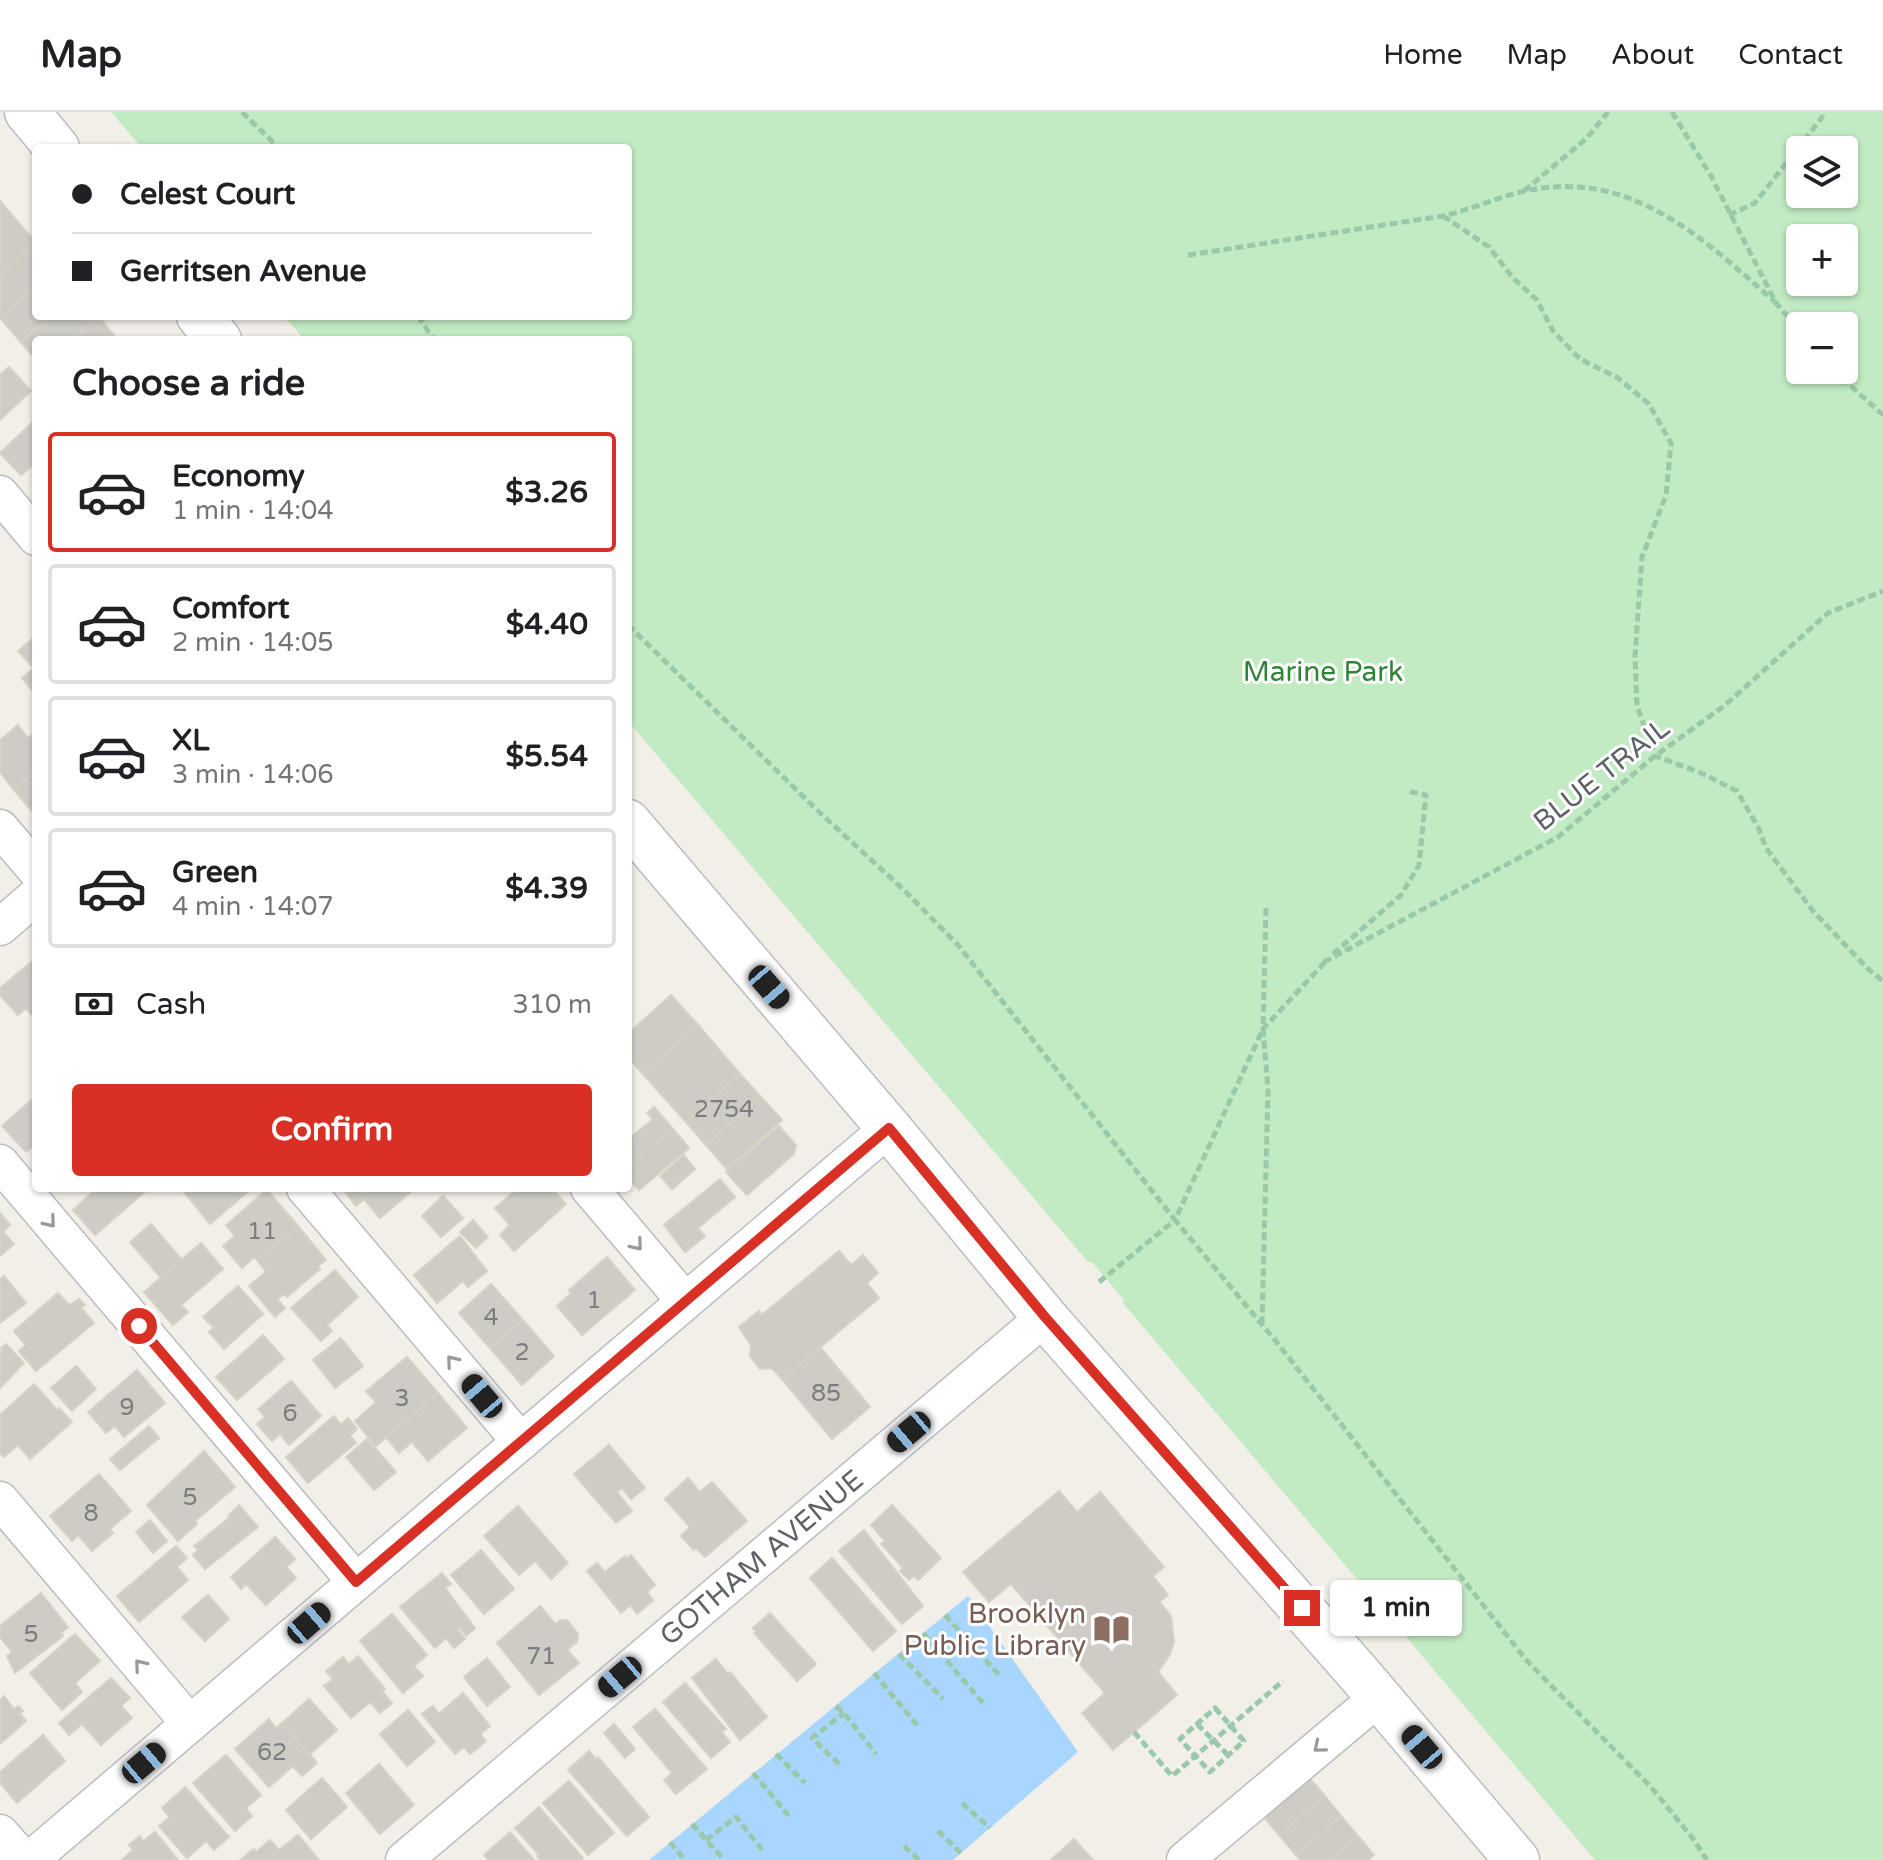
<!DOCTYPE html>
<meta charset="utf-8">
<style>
:root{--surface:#fff;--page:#f2f2f2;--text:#202124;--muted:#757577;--line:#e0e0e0;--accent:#d93025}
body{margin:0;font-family:"Varela Round",sans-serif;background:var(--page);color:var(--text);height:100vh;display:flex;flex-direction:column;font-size:30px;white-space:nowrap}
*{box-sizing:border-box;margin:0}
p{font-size:26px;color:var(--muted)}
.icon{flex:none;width:44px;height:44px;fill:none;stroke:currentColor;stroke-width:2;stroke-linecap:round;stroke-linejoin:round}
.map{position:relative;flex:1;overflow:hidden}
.drawer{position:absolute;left:32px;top:224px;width:600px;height:856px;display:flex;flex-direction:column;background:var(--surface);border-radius:8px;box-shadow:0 2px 6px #0004}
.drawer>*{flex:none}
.banner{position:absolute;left:32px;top:32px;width:600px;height:176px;border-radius:8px;box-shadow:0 2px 6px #0004;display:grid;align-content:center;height:176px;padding:0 40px;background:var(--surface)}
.tools{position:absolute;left:1786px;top:24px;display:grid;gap:16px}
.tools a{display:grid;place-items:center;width:72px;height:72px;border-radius:8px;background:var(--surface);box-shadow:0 2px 6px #0004;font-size:40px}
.end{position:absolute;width:36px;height:36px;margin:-18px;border:10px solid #d93025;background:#fff;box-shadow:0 0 0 4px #fff}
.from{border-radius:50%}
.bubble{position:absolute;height:56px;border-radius:8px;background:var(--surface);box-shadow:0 2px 6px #0004;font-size:26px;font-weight:700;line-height:56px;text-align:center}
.car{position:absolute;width:24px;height:48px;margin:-24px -12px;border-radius:10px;box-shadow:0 0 6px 2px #0007;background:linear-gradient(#222 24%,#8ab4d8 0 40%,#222 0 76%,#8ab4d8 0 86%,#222 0)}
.banner b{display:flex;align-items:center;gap:28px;height:76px;font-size:30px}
.banner b+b{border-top:2px solid var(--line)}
.banner i{width:20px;height:20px;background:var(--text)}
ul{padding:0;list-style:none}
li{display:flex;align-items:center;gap:24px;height:120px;margin:0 16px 12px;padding:0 24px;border:4px solid var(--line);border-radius:8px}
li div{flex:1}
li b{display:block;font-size:30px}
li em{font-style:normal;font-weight:700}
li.active{border-color:var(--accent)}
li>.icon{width:72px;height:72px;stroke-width:1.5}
h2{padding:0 40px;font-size:36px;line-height:96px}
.pay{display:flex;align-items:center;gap:20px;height:88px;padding:0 40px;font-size:30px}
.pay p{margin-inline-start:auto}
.primary-button{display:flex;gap:16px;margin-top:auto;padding:16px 40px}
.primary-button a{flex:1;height:92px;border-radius:8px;background:var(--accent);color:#fff;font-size:32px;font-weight:700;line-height:92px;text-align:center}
header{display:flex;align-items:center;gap:48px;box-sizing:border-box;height:112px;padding:0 40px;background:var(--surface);border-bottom:2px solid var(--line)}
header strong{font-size:38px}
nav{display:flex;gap:44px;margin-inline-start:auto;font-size:28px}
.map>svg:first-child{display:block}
.green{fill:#c2eac3;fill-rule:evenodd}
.water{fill:#a9d6ff}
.building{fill:#ceccc5;stroke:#d6d1c4;stroke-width:2}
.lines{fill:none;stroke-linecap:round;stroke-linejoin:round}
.minor-casing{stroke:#b9bcc1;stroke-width:39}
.secondary-casing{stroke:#babdc3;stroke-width:47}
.path{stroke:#99c9a9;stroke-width:5;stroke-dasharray:8 4;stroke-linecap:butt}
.minor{stroke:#fff;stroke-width:36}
.secondary{stroke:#fff;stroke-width:44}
.oneway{stroke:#96999d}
.route{stroke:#d93025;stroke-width:10}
.labels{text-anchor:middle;stroke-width:6;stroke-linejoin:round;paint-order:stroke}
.number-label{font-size:24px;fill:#7a7c7f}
.park-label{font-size:28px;fill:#2f8536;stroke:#fff}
.street-label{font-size:28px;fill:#5e6268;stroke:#fff}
.education-label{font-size:28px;fill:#785e54;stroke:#fff;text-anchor:end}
</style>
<header>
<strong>Map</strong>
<nav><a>Home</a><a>Map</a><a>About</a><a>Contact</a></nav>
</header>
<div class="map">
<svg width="1883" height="1748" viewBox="0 0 1883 1748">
<rect width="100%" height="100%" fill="#f1efe7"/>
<!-- green -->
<path class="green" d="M111,0H1883V1748H1595L1123,1191L1124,1188L1092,1150H1088L628,609V228H305L284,204H628V36H142ZM1844,38V82H1800V38ZM1800,126H1844V170H1800ZM1844,214V258H1800V214Z"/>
<!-- water -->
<polygon class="water" points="968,1484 1078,1640 953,1748 649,1748"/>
<!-- building -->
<g class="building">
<polygon points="0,89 36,131 0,162"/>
<polygon points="36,131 36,175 0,206 0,162"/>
<polygon points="36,175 36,204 52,204 21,230 0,206"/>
<polygon points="52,204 98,204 99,205 72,228 36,228 36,248 21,230"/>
<polygon points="99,205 118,228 72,228"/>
<polygon points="9,255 31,279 0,308 0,263"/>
<polygon points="36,307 36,350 21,363 0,341"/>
<polygon points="36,524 36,581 35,581 22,566 34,556 18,539"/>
<polygon points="18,613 28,626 36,620 36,660 14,678 0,660 0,628"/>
<polygon points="36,660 36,704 14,678"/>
<polygon points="36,846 36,908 26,896 18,903 0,883 0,876"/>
<polygon points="671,883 698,913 643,962 628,945 628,922"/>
<polygon points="698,913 740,962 686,1010 643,962"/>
<polygon points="740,962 761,985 706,1033 686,1010"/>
<polygon points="36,984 36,1032 26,1040 2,1014"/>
<polygon points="761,985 782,1008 727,1057 706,1033"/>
<polygon points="654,995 673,1017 628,1055 628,1028 653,1007 647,1001"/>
<polygon points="779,1014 796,1033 794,1042 747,1083 726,1060"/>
<polygon points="673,1017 689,1036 639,1078 628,1066 628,1055"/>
<polygon points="684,1043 695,1057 672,1077 660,1064"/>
<polygon points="720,1067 735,1085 698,1116 705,1124 685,1140 664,1113"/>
<polygon points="97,1076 149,1076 95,1123 73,1098"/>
<polygon points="181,1076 250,1076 251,1077 210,1112"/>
<polygon points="342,1076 411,1076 413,1078 380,1106 364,1087 356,1094"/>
<polygon points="518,1076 552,1076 566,1092 514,1139 500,1123 510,1113 495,1096"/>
<polygon points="267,1078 298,1114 257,1148 254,1145 242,1156 223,1134 235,1124 226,1113"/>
<polygon points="443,1084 463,1106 441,1125 422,1104"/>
<polygon points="0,1101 10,1113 3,1120 14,1132 0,1144"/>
<polygon points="473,1108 488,1125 476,1136 460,1120"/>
<polygon points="151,1112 182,1148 161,1166 130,1130"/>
<polygon points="298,1114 326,1148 318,1154 320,1157 287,1185 284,1182 277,1187 285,1196 275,1205 249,1174 266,1160 257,1148"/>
<polygon points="460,1124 487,1159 468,1175 463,1169 437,1191 414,1163"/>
<polygon points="201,1131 223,1157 181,1193 188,1200 173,1213 144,1180"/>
<polygon points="839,1139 851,1153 863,1143 878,1161 867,1171 879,1186 782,1267 772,1256 760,1257 750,1244 751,1233 739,1215 759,1199 762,1203"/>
<polygon points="607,1145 635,1178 582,1223 557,1194 571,1181 569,1178"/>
<polygon points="335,1158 358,1185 327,1213 332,1219 321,1229 291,1196"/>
<polygon points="4,1164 26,1191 0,1211 0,1167"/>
<polygon points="491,1172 523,1208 490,1236 459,1201"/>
<polygon points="238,1174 263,1202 224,1237 209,1220 214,1216 203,1205"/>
<polygon points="58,1181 69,1193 79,1187 85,1193 81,1196 94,1211 36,1259 19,1239 26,1233 14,1219"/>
<polygon points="523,1208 554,1244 522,1273 490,1236"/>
<polygon points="263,1223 284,1247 237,1288 216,1265"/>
<polygon points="341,1226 363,1254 335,1276 313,1248"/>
<polygon points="6,1232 24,1251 1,1275 0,1241 3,1238 1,1236"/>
<polygon points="820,1235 870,1295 832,1327 782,1267"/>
<polygon points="407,1245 438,1281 376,1334 355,1309 376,1290 366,1279"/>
<polygon points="76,1254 96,1277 72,1299 51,1276"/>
<polygon points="137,1258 165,1291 124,1325 115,1314 106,1321 88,1300"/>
<polygon points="291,1269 321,1304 289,1333 280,1322 272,1329 257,1312 265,1305 258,1297"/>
<polygon points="34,1272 57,1298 59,1296 72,1310 30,1347 18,1333 4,1345 0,1341 0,1303"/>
<polygon points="438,1281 467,1316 428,1349 412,1330 399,1341 386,1325"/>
<polygon points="334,1304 341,1313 348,1306 357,1317 350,1324 356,1331 308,1371 286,1345"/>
<polygon points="149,1314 159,1326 120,1358 110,1347"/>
<polygon points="367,1327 396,1360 374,1378 346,1345"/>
<polygon points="609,1333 645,1376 631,1387 622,1376 617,1380 632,1399 616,1411 574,1362"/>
<polygon points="204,1339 235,1375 195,1409 197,1412 178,1429 147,1393"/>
<polygon points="99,1362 131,1399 110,1417 113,1421 92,1439 78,1423 72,1429 50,1404"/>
<polygon points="688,1366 700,1380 712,1370 747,1409 705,1445 696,1436 694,1438 681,1424 690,1415 665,1387"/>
<polygon points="1059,1379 1077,1400 1100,1380 1164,1455 1153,1464 1168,1483 1159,1490 1171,1504 1174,1530 1170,1542 1158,1560 1177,1583 1113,1638 1082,1601 1105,1581 1011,1472 989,1490 963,1460"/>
<polygon points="239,1393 258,1415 205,1457 193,1443 198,1438 194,1434 229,1406 228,1404"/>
<polygon points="892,1393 941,1446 918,1468 914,1464 909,1468 900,1459 903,1456 881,1432 885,1429 871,1413"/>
<polygon points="518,1394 568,1451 551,1467 535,1449 519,1463 484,1424"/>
<polygon points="150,1408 167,1429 153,1441 136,1420"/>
<polygon points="864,1418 923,1494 902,1512 839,1439"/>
<polygon points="275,1425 295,1447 286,1455 296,1466 266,1493 246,1472 241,1477 231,1465"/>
<polygon points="176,1434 187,1446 177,1455 188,1468 139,1510 117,1484"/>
<polygon points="481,1438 514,1477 484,1502 451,1463"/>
<polygon points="631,1443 655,1473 647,1480 653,1488 637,1502 630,1493 621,1501 587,1459 597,1451 605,1460 625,1444 627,1446"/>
<polygon points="832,1446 896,1519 873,1539 810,1466"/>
<polygon points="442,1461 451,1472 445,1476 475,1516 466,1524 459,1515 457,1517 465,1527 454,1536 446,1526 435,1536 400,1495"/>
<polygon points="41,1481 68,1515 61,1521 63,1524 15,1561 7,1544 12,1540 0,1525 0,1514"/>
<polygon points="208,1483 229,1507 205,1529 182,1505"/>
<polygon points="540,1494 555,1512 561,1508 567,1508 578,1522 577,1530 567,1538 579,1551 539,1583 497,1531"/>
<polygon points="770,1501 816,1552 797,1569 754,1521 756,1519 753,1516"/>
<polygon points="392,1502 427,1543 414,1554 423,1564 403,1581 360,1529"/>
<polygon points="75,1522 100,1549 75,1571 82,1580 62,1598 30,1561"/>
<polygon points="358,1544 385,1577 382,1579 392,1591 380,1601 370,1590 351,1606 324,1574 333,1567 326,1559 343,1545 349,1552"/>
<polygon points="487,1546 510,1575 487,1594 464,1565"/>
<polygon points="716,1547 728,1562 730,1560 767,1605 740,1628 692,1566"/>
<polygon points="111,1566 130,1586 121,1594 132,1606 101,1633 82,1612 69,1623 59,1611"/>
<polygon points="685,1571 726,1617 722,1620 730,1630 711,1646 663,1590"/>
<polygon points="463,1581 490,1614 480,1622 486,1629 470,1642 464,1635 455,1642 422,1602 433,1594 439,1602"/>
<polygon points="4,1584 14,1597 18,1594 23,1599 20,1602 26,1609 0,1632 0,1588"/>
<polygon points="309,1587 337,1618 309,1643 282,1611"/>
<polygon points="655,1597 707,1657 676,1682 664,1668 672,1661 633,1615"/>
<polygon points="408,1598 435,1630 407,1654 380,1622"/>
<polygon points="269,1607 276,1616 282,1611 317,1651 302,1664 293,1654 269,1675 235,1637"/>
<polygon points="614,1612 635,1637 625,1646 604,1621"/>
<polygon points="43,1623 65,1649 17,1691 0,1671 0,1660"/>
<polygon points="589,1639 596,1647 598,1645 649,1705 627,1724 568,1658"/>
<polygon points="226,1643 261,1683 246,1696 252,1704 235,1719 193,1671"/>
<polygon points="379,1652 414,1693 380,1722 346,1681"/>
<polygon points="1308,1664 1325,1684 1279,1723 1262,1703"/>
<polygon points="322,1666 347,1695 311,1727 286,1698"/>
<polygon points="569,1669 614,1721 588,1743 543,1691"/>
<polygon points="185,1675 229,1725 214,1738 206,1729 187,1746 159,1714 170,1705 162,1696"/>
<polygon points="1325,1684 1341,1704 1296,1743 1279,1723"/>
<polygon points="539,1695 583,1746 580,1748 540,1748 537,1744 539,1743 515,1716"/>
<polygon points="1341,1704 1358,1724 1330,1748 1300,1748 1296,1743"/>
<polygon points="155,1720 178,1748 122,1748 133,1738 129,1733 140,1724 143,1729"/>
<polygon points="510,1720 534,1748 489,1748 484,1743"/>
<polygon points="298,1723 319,1748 240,1748 254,1737 256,1740 270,1728 279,1738"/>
<polygon points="1358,1724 1374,1743 1368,1748 1330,1748"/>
<polygon points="1074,1727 1093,1748 1054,1748 1052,1747"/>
</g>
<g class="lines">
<defs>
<g id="minor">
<polyline points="0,382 36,425"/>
<polyline points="0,716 36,758"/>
<polyline points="0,815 36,784"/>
<polyline points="0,1051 356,1470"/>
<polyline points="305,1076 521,1330"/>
<polyline points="589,1076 685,1189"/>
<polyline points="0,1388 190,1612"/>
<polyline points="0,1721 24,1748"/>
<polyline points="30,1748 889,1016"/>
<polyline points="404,1748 1045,1205"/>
<polyline points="1185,1748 1379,1585"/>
</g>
<g id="secondary">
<polyline points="27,0 57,36"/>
<polyline points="199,204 219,228"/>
<polyline points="628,710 889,1016 1045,1205 1360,1563 1517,1748"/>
</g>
</defs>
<!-- minor casing -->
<use href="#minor" class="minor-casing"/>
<!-- secondary casing -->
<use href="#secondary" class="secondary-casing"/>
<!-- path -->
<g class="path">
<polyline points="242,0 279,36"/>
<polyline points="1672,0 1711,64 1776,191 1800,219"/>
<polyline points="1524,79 1587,26 1608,0"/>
<polyline points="1729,103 1755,91 1826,0"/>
<polyline points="1443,104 1489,135 1513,166 1537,188 1553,219 1580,247 1618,266 1649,292 1671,331 1666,383 1642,445 1635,544 1637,594 1655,644 1699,660 1737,679 1758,715 1766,736 1813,799 1867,856 1883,869"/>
<path d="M1188,143L1443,104C1471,98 1497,85 1525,79C1630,56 1703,126 1776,191"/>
<polyline points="418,204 434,228"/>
<polyline points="1833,258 1883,303"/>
<polyline points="628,513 818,699 904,778 958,833 1175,1108 1263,917 1268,977 1262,1212"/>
<polyline points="1266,796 1263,917 1326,849"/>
<polyline points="1333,842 1401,783 1419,753 1426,683 1407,679"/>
<polyline points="1324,850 1558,725 1655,644 1724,594 1828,501 1883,479"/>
<polyline points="1099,1170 1175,1108 1279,1233 1527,1549 1650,1674 1691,1724 1707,1748"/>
<polyline points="945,1503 1001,1565"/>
<polyline points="923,1521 983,1591"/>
<polyline points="899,1542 943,1587"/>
<polyline points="874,1561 917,1613"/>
<polyline points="836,1594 844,1601 876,1642"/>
<polygon points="1215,1596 1244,1629 1210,1660 1180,1627"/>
<polyline points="1197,1612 1228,1643"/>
<polyline points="1134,1620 1172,1664 1283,1569"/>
<polyline points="776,1642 805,1671"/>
<polyline points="839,1652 812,1626 844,1601"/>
<polyline points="753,1661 789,1704"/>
<polyline points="962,1691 990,1716"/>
<polyline points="692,1712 724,1748"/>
<polyline points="938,1719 961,1741"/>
<polyline points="706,1728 736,1705 763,1739"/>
<polyline points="670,1730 685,1748"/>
<polyline points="904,1734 919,1748"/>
</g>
<!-- minor -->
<use href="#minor" class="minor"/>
<!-- secondary -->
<use href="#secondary" class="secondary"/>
</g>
<!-- one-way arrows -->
<defs><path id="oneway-chevron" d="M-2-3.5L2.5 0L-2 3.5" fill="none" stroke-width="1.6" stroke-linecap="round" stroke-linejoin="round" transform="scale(2)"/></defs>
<g class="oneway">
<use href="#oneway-chevron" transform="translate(50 1110) rotate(50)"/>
<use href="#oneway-chevron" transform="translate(637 1133) rotate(50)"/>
<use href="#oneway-chevron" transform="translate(452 1249) rotate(-130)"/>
<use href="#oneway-chevron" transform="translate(140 1553) rotate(-130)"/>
<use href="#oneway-chevron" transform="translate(1319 1635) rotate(140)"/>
</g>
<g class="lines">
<!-- route -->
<polyline class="route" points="139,1214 356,1470 889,1016 1045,1205 1302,1496"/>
</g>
<!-- icons -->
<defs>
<symbol id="library-bare" viewBox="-9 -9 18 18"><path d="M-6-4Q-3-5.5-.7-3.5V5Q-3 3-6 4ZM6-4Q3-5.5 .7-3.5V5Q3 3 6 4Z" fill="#8d6e63" stroke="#fff" stroke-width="2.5" paint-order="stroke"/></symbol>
</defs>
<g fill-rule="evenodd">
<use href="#library-bare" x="1086" y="1492" width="51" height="51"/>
</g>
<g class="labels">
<!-- number labels -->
<g class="number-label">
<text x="724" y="1005">2754</text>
<text x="262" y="1127">11</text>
<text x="594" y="1196">1</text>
<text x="491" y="1213">4</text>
<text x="522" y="1248">2</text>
<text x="826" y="1289">85</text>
<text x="402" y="1294">3</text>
<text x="127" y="1303">9</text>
<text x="290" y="1309">6</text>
<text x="190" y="1393">5</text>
<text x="91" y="1409">8</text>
<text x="31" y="1530">5</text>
<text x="541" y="1552">71</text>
<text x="272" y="1648">62</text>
</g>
<!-- park labels -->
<g class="park-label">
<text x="1323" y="569">Marine Park</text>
</g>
<!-- street labels -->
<g class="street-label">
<text transform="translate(1601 662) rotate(-38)" y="10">BLUE TRAIL</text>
<text transform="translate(761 1445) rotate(-40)" y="10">GOTHAM AVENUE</text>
</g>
<!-- education labels -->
<g class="education-label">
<text x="1086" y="1511">Brooklyn<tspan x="1086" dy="32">Public Library</tspan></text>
</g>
</g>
</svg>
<div class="tools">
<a><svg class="icon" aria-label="layers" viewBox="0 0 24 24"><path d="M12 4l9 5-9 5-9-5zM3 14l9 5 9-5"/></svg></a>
<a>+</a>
<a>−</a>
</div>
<i class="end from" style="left:139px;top:1214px"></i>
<i class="end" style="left:1302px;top:1496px"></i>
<div class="bubble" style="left:1330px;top:1468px;width:132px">1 min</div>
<i class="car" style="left:769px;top:875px;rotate:139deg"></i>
<i class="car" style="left:482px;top:1284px;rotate:320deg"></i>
<i class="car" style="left:909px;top:1320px;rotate:230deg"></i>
<i class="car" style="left:309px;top:1511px;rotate:49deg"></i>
<i class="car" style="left:620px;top:1565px;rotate:230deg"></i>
<i class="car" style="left:1422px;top:1635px;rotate:320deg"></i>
<i class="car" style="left:144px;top:1651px;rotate:50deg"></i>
<div class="banner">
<b><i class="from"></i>Celest Court</b>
<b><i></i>Gerritsen Avenue</b>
</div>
<section class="drawer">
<h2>Choose a ride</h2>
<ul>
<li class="active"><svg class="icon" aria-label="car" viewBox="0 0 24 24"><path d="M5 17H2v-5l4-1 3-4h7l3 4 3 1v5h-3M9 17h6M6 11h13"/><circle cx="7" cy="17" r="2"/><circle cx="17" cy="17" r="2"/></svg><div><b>Economy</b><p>1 min · 14:04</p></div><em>$3.26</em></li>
<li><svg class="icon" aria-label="car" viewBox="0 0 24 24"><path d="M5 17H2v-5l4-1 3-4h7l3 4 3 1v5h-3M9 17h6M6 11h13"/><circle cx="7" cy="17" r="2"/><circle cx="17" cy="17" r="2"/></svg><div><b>Comfort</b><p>2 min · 14:05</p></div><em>$4.40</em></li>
<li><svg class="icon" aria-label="car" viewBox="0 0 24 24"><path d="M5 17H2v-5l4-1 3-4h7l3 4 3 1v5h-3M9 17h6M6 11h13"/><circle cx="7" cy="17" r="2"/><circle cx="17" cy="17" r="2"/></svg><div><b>XL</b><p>3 min · 14:06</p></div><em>$5.54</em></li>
<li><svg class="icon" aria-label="car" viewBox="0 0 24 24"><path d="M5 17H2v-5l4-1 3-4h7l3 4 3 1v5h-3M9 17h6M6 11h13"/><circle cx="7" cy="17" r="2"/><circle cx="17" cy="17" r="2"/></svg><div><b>Green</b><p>4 min · 14:07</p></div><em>$4.39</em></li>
</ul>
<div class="pay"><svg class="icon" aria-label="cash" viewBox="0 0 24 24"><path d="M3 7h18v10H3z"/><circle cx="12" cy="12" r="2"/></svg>Cash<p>310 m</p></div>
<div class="primary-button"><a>Confirm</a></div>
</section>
</div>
